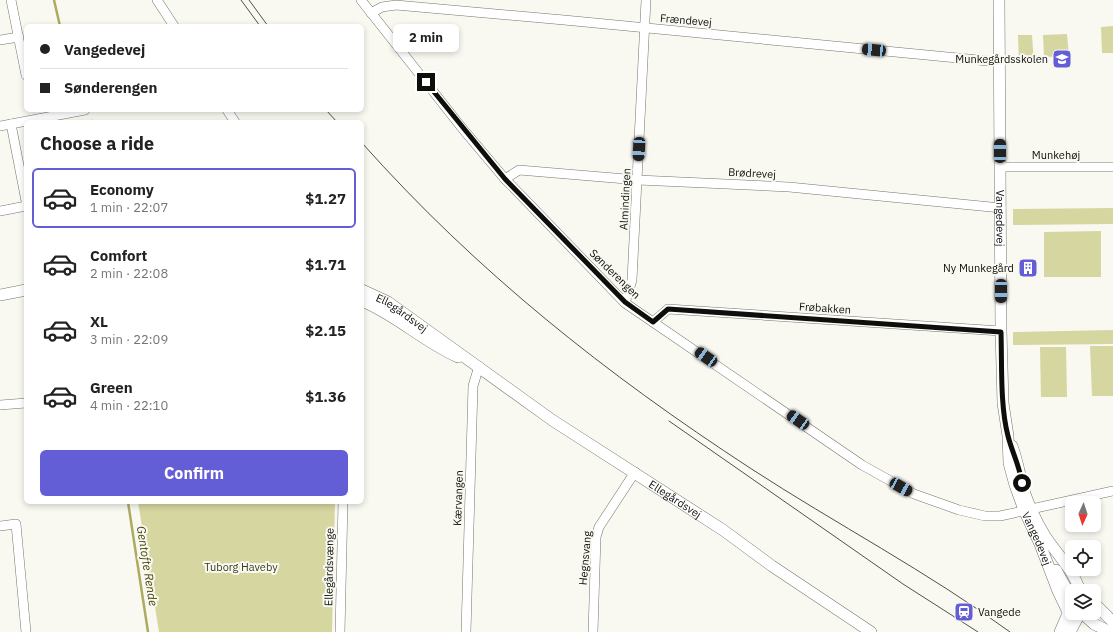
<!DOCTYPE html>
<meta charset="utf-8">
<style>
:root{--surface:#fff;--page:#f2f2f2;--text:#222;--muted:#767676;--line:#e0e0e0;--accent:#635dd6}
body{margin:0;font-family:"IBM Plex Sans",sans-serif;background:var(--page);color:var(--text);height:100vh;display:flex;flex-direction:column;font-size:15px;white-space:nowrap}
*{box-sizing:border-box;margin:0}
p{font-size:13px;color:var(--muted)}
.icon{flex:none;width:22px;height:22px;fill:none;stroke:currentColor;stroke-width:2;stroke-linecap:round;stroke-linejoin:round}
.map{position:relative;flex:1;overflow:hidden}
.side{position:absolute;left:24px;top:120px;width:340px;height:384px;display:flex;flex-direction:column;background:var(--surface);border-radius:6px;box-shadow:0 2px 6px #0003}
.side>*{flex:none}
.banner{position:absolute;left:24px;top:24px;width:340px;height:88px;border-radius:6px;box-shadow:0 2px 6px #0003;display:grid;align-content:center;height:88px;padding:0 16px;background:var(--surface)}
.needle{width:26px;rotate:183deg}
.controls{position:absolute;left:1065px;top:496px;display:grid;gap:8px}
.controls a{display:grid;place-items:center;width:36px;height:36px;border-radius:6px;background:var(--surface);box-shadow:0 2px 6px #0003;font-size:20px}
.end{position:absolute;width:18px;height:18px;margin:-9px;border:5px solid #0e0e0b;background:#fff;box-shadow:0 0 0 2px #fff}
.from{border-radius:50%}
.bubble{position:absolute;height:28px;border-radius:6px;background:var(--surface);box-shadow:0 2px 6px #0003;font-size:13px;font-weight:800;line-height:28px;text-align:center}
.car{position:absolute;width:12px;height:24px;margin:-12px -6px;border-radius:5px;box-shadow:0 0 3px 1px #0007;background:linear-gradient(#222 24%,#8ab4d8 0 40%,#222 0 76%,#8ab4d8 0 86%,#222 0)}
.banner b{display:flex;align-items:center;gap:14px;height:38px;font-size:15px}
.banner b+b{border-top:1px solid var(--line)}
.banner i{width:10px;height:10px;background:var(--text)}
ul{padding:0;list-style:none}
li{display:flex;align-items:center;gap:12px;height:60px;margin:0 8px 6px;padding:0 8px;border:2px solid transparent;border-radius:6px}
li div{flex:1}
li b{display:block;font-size:15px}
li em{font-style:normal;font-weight:800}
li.on{border-color:var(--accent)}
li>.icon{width:36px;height:36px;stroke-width:1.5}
h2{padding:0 16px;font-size:18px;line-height:48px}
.action{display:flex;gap:8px;margin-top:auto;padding:8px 16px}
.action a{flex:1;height:46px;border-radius:6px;background:var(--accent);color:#fff;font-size:16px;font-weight:800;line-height:46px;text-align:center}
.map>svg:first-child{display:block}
.green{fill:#d6d6a1}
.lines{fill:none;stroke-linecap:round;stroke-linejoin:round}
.stream{stroke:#adab60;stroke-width:2.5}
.minor-casing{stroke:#74756e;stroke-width:10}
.tertiary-casing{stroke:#74756e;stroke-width:12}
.minor{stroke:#fff;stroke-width:9}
.tertiary{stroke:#fff;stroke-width:11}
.tram{stroke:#51514d;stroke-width:1}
.route{stroke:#0e0e0b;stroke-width:5}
.labels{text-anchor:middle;stroke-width:4;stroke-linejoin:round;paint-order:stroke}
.street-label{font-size:11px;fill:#0e0e0b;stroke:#f9f9f2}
.poi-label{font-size:11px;fill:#0e0e0b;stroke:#f9f9f2;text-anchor:end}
.park-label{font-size:11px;fill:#3b3a18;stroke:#f9f9f2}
.water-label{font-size:12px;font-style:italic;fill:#4b4a0f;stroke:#f9f9f2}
</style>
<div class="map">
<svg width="1113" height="632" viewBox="0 0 1113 632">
<rect width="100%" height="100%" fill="#f9f9f2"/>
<!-- green -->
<g class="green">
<polygon points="1113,26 1113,53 1102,53 1101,27"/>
<polygon points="1067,34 1069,56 1044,57 1043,35"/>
<polygon points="1018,35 1032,35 1034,64 1019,64"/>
<polygon points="1113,208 1113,224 1013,225 1013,209"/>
<polygon points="1101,231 1101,277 1044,277 1044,232"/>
<polygon points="1113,330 1113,344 1013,345 1013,332"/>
<polygon points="1090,346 1113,346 1113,396 1092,396"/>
<polygon points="1040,347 1066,347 1067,397 1041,397"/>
<polygon points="138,502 335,502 332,632 159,632"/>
</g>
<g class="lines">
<!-- stream -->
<g class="stream">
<polyline points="54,0 60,26"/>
<polyline points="92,121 92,122"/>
<polyline points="128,502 148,632"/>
</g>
<defs>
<g id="minor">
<polyline points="11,0 26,75"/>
<polyline points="157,0 174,26"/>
<polyline points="361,0 462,128 505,179 625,303 862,465 914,494 959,510 985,516 1000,516 1113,491"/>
<polyline points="371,13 382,7 396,5 564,20 999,62"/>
<polyline points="0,40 19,37"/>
<polyline points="227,110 235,122"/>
<polyline points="11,124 26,201"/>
<polyline points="0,126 85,110"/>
<polyline points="1000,167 1113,167"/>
<polyline points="505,179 519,170 638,180 789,187 1001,208"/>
<polyline points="0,211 26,206"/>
<polyline points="625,303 632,280 646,0"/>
<polyline points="653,322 668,309 1001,331"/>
<polyline points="0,405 26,403"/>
<polyline points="0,526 16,524 26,632"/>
<polyline points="340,632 343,502"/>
<polyline points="466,632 473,386 479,366"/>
<polyline points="593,632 596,537 599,527 635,472"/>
</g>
<g id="tertiary">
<path id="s1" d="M999,0L1001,331L1003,403L1008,436L1009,463L1015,485L1024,510L1040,544L1058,591L1067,610V616L1060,632"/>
<path id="s2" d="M362,290L388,302L552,420L723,530L772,566L871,632"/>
<polyline points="0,295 26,290"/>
<path d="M362,301C396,315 424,342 458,357"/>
<path d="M1012,446C1018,462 1020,478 1025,494C1030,508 1037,523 1045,536C1056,553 1074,571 1080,591"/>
<polyline points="1056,570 1072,599"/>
<polyline points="1094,603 1113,622"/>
<polyline points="1082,613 1094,624 1110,632"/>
<polyline points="1070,632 1080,613"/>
</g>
</defs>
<!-- minor casing -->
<use href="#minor" class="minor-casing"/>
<!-- tertiary casing -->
<use href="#tertiary" class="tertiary-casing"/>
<!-- minor -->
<use href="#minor" class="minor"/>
<!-- tertiary -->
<use href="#tertiary" class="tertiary"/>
<!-- tram -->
<g class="tram">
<polyline points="241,0 260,26"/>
<polyline points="249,0 268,26"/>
<polyline points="326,110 337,122"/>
<path d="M362,143C477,272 606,374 750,468C836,524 928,572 1010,632"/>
<polyline points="669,421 903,584 978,632"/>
</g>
</g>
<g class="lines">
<!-- route -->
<path class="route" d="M426,82L505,179L625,302L653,322L668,309L1001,332C1002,363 1000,406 1008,436C1012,452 1020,467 1022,483"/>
</g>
<!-- icons -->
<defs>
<symbol id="school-square" viewBox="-11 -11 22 22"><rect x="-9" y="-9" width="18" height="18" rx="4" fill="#635dd6" stroke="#f9f9f2"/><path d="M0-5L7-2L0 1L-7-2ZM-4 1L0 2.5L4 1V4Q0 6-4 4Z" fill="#fff"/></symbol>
<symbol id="building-square" viewBox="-11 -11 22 22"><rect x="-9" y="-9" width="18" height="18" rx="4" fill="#635dd6" stroke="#f9f9f2"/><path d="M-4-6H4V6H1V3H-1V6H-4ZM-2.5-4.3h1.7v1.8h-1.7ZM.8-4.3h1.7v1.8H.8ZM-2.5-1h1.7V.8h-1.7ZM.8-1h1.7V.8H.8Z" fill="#fff"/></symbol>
<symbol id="station-square" viewBox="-11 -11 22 22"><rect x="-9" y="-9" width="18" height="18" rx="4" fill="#635dd6" stroke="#f9f9f2"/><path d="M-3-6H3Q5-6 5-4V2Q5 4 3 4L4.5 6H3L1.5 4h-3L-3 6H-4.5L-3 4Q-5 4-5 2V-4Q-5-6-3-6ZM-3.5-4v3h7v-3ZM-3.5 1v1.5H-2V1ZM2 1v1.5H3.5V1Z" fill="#fff"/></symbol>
</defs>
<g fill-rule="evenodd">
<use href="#school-square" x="1051" y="48" width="22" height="22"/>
<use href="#building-square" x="1017" y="257" width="22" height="22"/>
<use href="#station-square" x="953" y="601" width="22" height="22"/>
</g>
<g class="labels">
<!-- street labels -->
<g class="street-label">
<text transform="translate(686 20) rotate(5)" y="4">Frændevej</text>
<text x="1056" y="159">Munkehøj</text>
<text transform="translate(752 173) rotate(3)" y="4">Brødrevej</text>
<text transform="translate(625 199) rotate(-87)" y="4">Almindingen</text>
<text dy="4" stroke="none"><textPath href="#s1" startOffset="218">Vangedevej</textPath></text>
<text transform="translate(615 274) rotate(44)" y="4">Sønderengen</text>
<text transform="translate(825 308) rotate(4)" y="4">Frøbakken</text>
<text dy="4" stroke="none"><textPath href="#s2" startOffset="46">Ellegårdsvej</textPath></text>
<text transform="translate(458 498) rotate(-88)" y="4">Kærvangen</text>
<text dy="4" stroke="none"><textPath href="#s2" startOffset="377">Ellegårdsvej</textPath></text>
<text dy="4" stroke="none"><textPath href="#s1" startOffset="544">Vangedevej</textPath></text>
<text transform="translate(585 558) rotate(-85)" y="4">Hegnsvang</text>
<text transform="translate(329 567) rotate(-89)" y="4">Ellegårdsvænge</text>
</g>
<!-- poi labels -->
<g class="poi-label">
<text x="1048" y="63">Munkegårdsskolen</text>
<text x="1014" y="272">Ny Munkegård</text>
<text x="978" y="616" text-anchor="start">Vangede</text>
</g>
<!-- park labels -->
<g class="park-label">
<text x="241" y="571">Tuborg Haveby</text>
</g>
<!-- water labels -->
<g class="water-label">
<text transform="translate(147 566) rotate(81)" y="4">Gentofte Rende</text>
</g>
</g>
</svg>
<div class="controls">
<a><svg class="needle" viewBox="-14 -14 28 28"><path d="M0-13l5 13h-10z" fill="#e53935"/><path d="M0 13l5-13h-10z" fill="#767676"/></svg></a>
<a><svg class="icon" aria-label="locate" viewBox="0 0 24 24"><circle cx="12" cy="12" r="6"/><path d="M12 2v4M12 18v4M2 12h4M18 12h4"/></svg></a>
<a><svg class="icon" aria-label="layers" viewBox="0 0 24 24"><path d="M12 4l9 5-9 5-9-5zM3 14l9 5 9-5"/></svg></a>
</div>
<i class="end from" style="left:1022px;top:483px"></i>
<i class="end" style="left:426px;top:82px"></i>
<div class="bubble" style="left:393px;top:24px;width:66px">2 min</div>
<i class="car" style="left:874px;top:50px;rotate:275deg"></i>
<i class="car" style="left:639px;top:149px;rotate:183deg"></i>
<i class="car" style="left:1000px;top:151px;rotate:0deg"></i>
<i class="car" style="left:1001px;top:291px;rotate:180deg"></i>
<i class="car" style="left:706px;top:357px;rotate:304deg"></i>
<i class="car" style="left:798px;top:420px;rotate:304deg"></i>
<i class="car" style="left:901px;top:487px;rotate:119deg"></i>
<div class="banner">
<b><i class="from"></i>Vangedevej</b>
<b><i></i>Sønderengen</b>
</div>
<section class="side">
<h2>Choose a ride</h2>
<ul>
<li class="on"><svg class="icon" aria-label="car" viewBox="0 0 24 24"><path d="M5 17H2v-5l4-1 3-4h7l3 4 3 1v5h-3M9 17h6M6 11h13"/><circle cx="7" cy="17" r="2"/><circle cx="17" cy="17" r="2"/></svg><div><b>Economy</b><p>1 min · 22:07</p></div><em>$1.27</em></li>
<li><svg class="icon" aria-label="car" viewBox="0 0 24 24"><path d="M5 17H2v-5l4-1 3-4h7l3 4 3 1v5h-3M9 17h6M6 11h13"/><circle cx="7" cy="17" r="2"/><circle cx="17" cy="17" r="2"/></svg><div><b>Comfort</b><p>2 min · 22:08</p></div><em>$1.71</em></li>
<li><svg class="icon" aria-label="car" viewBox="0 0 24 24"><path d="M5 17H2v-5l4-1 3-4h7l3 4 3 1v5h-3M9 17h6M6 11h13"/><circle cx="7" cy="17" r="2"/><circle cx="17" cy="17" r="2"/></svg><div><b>XL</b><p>3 min · 22:09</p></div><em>$2.15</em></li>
<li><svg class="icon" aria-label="car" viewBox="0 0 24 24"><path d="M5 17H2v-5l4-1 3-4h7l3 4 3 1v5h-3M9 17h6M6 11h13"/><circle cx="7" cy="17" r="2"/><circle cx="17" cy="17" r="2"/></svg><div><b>Green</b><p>4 min · 22:10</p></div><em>$1.36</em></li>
</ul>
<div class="action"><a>Confirm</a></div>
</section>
</div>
